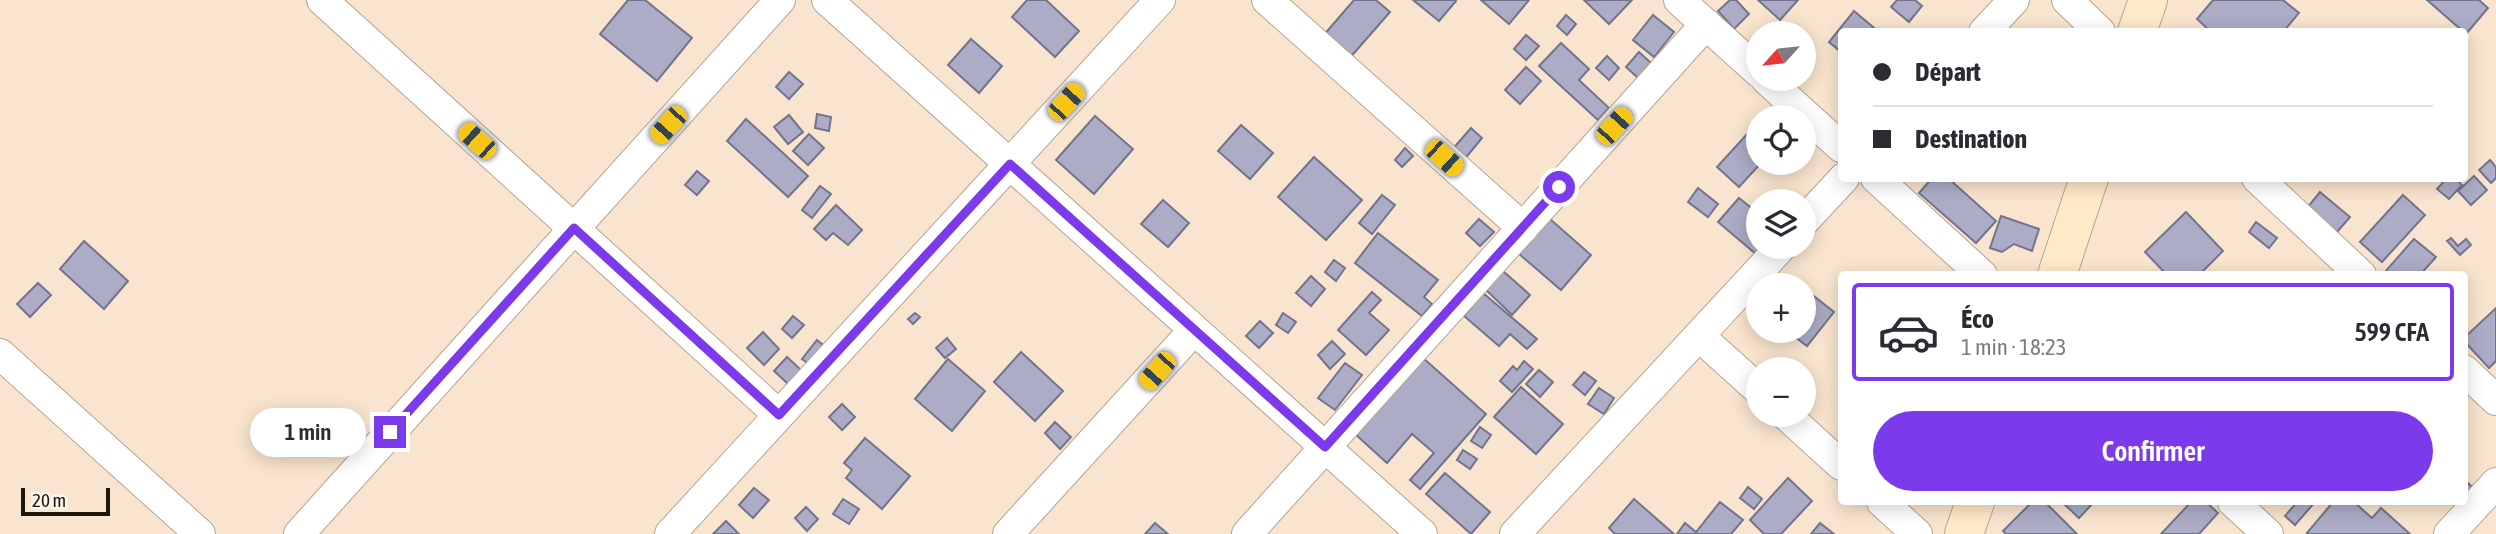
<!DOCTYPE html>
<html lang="fr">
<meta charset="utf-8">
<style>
:root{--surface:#fff;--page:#f7f7f7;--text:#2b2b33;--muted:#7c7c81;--line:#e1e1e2;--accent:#7c3aed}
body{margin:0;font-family:"Asap Condensed",sans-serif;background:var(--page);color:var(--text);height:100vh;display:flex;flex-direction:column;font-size:26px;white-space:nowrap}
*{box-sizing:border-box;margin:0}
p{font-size:23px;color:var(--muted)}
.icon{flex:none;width:38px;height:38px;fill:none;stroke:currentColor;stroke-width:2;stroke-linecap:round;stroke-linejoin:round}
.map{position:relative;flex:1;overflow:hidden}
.details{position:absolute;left:1838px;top:271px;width:630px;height:234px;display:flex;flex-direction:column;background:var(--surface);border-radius:7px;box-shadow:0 4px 18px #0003}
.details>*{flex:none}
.hud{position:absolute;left:1838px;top:28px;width:630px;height:154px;border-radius:7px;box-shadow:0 4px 18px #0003;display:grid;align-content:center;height:154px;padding:0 35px;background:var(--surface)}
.needle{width:46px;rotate:243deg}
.buttons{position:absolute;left:1746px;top:21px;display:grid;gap:14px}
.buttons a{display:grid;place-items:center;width:70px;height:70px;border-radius:50%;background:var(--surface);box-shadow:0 4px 18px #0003;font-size:35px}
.scale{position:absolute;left:21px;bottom:18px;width:89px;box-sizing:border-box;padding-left:7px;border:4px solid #1d160e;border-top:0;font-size:19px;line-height:24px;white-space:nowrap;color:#1d160e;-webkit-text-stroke:5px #fdf5ec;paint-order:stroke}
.end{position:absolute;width:32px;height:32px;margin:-16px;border:9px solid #7c3aed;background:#fff;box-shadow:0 0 0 4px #fff}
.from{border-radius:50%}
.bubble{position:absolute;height:49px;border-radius:24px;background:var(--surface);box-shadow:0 4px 18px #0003;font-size:23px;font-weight:600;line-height:49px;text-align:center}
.car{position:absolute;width:21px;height:42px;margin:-21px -10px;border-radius:9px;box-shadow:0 0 5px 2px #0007;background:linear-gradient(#f5c518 24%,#345 0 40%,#f5c518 0 76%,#345 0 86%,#f5c518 0)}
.hud b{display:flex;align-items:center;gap:24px;height:66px;font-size:26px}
.hud b+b{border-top:2px solid var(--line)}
.hud i{width:18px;height:18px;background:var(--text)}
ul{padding:12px 0 0;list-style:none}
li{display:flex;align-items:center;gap:21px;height:98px;margin:0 14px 10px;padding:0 21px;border:4px solid transparent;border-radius:7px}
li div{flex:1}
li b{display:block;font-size:26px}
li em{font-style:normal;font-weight:600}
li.on{border-color:var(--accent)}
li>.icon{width:63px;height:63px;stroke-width:1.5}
.primary-button{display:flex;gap:14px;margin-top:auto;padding:14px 35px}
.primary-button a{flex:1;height:80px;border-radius:42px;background:var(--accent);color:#fff;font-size:28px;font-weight:600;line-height:80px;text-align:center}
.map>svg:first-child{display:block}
.building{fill:#acacc6;stroke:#73748c;stroke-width:2}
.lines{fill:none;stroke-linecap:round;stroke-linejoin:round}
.minor-casing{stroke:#b7a48f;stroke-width:32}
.secondary-casing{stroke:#b7a48f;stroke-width:40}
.minor{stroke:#fff;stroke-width:30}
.secondary{stroke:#fdeac7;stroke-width:38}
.route{stroke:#7c3aed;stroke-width:9}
</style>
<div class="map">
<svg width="2496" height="534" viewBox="0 0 2496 534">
<rect width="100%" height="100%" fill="#f9e5cf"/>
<!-- building -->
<g class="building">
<polygon points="628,0 645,0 692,38 657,81 600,34"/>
<polygon points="1027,0 1046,0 1079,31 1055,57 1012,17"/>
<polygon points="1354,0 1376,0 1390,12 1348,60 1322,37"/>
<polygon points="1413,0 1455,0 1456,1 1439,21"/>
<polygon points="1481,0 1529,0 1509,24"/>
<polygon points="1584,0 1632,0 1609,24"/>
<polygon points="1730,0 1736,0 1749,14 1734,29 1718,11"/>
<polygon points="1758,0 1798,0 1780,20"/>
<polygon points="1897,0 1915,0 1922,6 1909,22 1891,7"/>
<polygon points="2213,0 2283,0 2299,13 2283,32 2211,32 2197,19"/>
<polygon points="2427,0 2479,0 2488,8 2466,34"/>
<polygon points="1854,11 1879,32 1841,32 1841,52 1829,42"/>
<polygon points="1566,15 1576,24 1567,35 1557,26"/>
<polygon points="1653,15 1674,32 1654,57 1633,40"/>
<polygon points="1526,35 1539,46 1526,60 1514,49"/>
<polygon points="971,39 1002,66 979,93 948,65"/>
<polygon points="1561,43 1589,69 1579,80 1609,108 1598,120 1539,66"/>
<polygon points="1639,52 1651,63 1638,78 1626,67"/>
<polygon points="1607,56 1619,68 1609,80 1596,68"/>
<polygon points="1526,67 1541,81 1520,104 1505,90"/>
<polygon points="789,72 803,84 789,99 776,87"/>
<polygon points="817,114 831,117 829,131 815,128"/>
<polygon points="789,115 803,132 788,144 774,127"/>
<polygon points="1095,116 1133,149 1094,194 1056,160"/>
<polygon points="746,119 808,176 788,197 727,141"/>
<polygon points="1759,121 1759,163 1761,163 1739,187 1717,167"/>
<polygon points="1241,125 1273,153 1250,179 1218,151"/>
<polygon points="1471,128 1482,138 1463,161 1451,151"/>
<polygon points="809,134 824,148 808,165 793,151"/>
<polygon points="1405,148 1413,156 1402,167 1395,160"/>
<polygon points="1314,157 1362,200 1326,240 1278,197"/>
<polygon points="2490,160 2496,167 2496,178 2491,183 2479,170"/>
<polygon points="697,171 709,181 697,195 685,185"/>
<polygon points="2474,176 2487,190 2471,205 2458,191"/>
<polygon points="1932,178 1948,178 1996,221 1976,243 1919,193"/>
<polygon points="2447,178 2455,178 2462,185 2449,199 2437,189"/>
<polygon points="820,186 831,194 812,218 802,210"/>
<polygon points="1698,188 1718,204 1708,217 1688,202"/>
<polygon points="2320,192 2350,217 2336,233 2307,208"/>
<polygon points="1382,195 1395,205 1372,234 1359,223"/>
<polygon points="2403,195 2425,215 2382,262 2360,242"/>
<polygon points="1739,198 1759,214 1759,247 1764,247 1757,255 1718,222"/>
<polygon points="1163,200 1189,223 1168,247 1141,224"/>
<polygon points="836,205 862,230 848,245 833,233 826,240 814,229"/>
<polygon points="2186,212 2223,251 2199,275 2167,275 2145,252"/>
<polygon points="2001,216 2039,229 2032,251 2014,244 2002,252 1990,248"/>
<polygon points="1479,219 1494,232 1480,246 1466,233"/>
<polygon points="1550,219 1591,255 1561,290 1519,254"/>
<polygon points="2256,222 2277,238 2269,248 2249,232"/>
<polygon points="1378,233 1438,280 1424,297 1432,304 1422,316 1355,263"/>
<polygon points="2451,238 2458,246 2466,239 2471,245 2460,255 2447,241"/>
<polygon points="2414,239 2436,257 2420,275 2387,275 2384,273"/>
<polygon points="84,241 128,281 104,309 60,269"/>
<polygon points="1334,260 1345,268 1336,281 1325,272"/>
<polygon points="1503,271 1530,295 1512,315 1486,290"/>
<polygon points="1311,276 1325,289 1311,306 1296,293"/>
<polygon points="38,283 51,295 30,317 17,304"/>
<polygon points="1372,292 1381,300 1369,313 1389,330 1366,355 1338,330"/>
<polygon points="1483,293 1537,339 1527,349 1510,334 1499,346 1464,316"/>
<polygon points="1810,293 1834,312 1807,346 1787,331 1804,331 1804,300"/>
<polygon points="2496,308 2496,361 2489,368 2464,341 2464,338"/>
<polygon points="915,313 920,317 913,324 908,319"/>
<polygon points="1283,313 1296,322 1288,333 1276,325"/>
<polygon points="793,316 804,325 792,338 782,329"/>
<polygon points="1260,321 1273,333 1259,348 1246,336"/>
<polygon points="763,332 779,349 764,365 747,348"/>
<polygon points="947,338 956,349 945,358 936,348"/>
<polygon points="817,340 833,353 818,371 802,359"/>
<polygon points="1332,341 1345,354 1330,369 1318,355"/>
<polygon points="1021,352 1063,391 1035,421 994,382"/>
<polygon points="787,357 801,370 788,384 774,371"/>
<polygon points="1422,357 1486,414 1420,489 1410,480 1434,453 1412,434 1387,463 1355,434"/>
<polygon points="948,359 985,391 952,431 915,399"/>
<polygon points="1524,361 1533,369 1512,392 1500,381 1513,366 1517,370"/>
<polygon points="1345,363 1362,375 1335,410 1318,398"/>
<polygon points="1539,370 1553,382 1540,397 1526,384"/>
<polygon points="1584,372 1596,381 1585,395 1573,385"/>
<polygon points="1521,387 1563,424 1536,454 1494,417"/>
<polygon points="1599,388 1614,398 1604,414 1588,404"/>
<polygon points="842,404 855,417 842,430 829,417"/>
<polygon points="1055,422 1071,437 1060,449 1045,433"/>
<polygon points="1480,427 1491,435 1482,448 1471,441"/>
<polygon points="865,438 910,476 882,509 846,478 852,470 844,463"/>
<polygon points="1463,450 1477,459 1470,469 1457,460"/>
<polygon points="1445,473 1490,512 1471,534 1426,494"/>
<polygon points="1788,478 1812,501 1781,534 1764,534 1750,520"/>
<polygon points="2464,479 2473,488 2464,498"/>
<polygon points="1748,487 1762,499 1754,509 1740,498"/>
<polygon points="754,488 769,500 753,518 739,505"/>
<polygon points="843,499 859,509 849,524 833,514"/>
<polygon points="1634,499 1674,534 1615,534 1609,528"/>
<polygon points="1720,502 1743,520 1731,534 1677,534 1685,523 1696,532"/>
<polygon points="2032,502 2045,502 2077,534 2006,534 2003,531"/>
<polygon points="2062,502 2094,502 2079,518"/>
<polygon points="2191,502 2206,502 2218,513 2199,534 2161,534"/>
<polygon points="2297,502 2315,502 2295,525 2285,516"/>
<polygon points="2333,502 2354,502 2372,518 2381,508 2410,534 2309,534 2307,533"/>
<polygon points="806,507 818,519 807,531 795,518"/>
<polygon points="726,521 739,534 713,534"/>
<polygon points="1155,523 1168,534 1145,534"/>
<polygon points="1820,523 1834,534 1811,534"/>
</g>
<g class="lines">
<defs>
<g id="minor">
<polyline points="322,0 779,415"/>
<polyline points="827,0 1422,534"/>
<polyline points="1267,0 1523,228"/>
<polyline points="1679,0 1759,72"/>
<polyline points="2067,0 2100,32"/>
<polyline points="1984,32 2014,0"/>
<polyline points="1766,79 1841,147"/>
<polyline points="1876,178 1982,275"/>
<polyline points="2257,178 2361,275"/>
<polyline points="1804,221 1844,178"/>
<polyline points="1699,336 1759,390"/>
<polyline points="0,354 200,534"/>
<polyline points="2464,370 2496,400"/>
<polyline points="1786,415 1841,465"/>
<polyline points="1882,502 1917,534"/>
<polyline points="2233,502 2268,534"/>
<polyline points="299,534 780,0"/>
<polyline points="670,534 1160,0"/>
<polyline points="1008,534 1194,330"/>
<polyline points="1247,534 1706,24"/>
<polyline points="1515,534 1781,247"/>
<polyline points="2449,534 2496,483"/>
</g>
<g id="secondary">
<polyline points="2137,32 2148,0"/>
<polyline points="2057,275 2089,178"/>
<polyline points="1964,534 1975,502"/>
</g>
</defs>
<!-- minor casing -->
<use href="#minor" class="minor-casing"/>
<!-- secondary casing -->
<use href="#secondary" class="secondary-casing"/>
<!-- minor -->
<use href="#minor" class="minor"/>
<!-- secondary -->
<use href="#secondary" class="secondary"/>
</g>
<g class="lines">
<!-- route -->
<polyline class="route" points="390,432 574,228 779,415 1010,164 1325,447 1559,187"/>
</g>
</svg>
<div class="buttons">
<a><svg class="needle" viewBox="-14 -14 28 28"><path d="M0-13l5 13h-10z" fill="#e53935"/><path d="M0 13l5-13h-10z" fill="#7c7c81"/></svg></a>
<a><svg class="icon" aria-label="locate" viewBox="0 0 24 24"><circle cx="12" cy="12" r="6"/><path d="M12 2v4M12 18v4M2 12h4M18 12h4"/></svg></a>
<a><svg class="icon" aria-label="layers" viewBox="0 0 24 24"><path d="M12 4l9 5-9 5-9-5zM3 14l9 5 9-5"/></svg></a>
<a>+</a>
<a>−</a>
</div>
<div class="scale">20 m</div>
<i class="end from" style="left:1559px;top:187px"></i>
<i class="end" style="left:390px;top:432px"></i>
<div class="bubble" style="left:250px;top:408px;width:116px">1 min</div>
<i class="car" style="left:1066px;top:102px;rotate:42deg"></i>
<i class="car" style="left:668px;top:125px;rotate:222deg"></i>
<i class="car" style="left:1614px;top:126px;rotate:42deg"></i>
<i class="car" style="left:477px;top:141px;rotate:312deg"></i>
<i class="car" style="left:1444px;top:158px;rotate:132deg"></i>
<i class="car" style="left:1157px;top:371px;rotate:222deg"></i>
<div class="hud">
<b><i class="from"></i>Départ</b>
<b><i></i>Destination</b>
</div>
<section class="details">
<ul>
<li class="on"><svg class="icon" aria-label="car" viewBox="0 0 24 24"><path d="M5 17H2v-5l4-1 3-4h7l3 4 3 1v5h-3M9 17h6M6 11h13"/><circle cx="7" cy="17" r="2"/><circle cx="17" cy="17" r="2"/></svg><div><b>Éco</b><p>1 min · 18:23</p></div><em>599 CFA</em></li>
</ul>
<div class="primary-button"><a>Confirmer</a></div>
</section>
</div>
